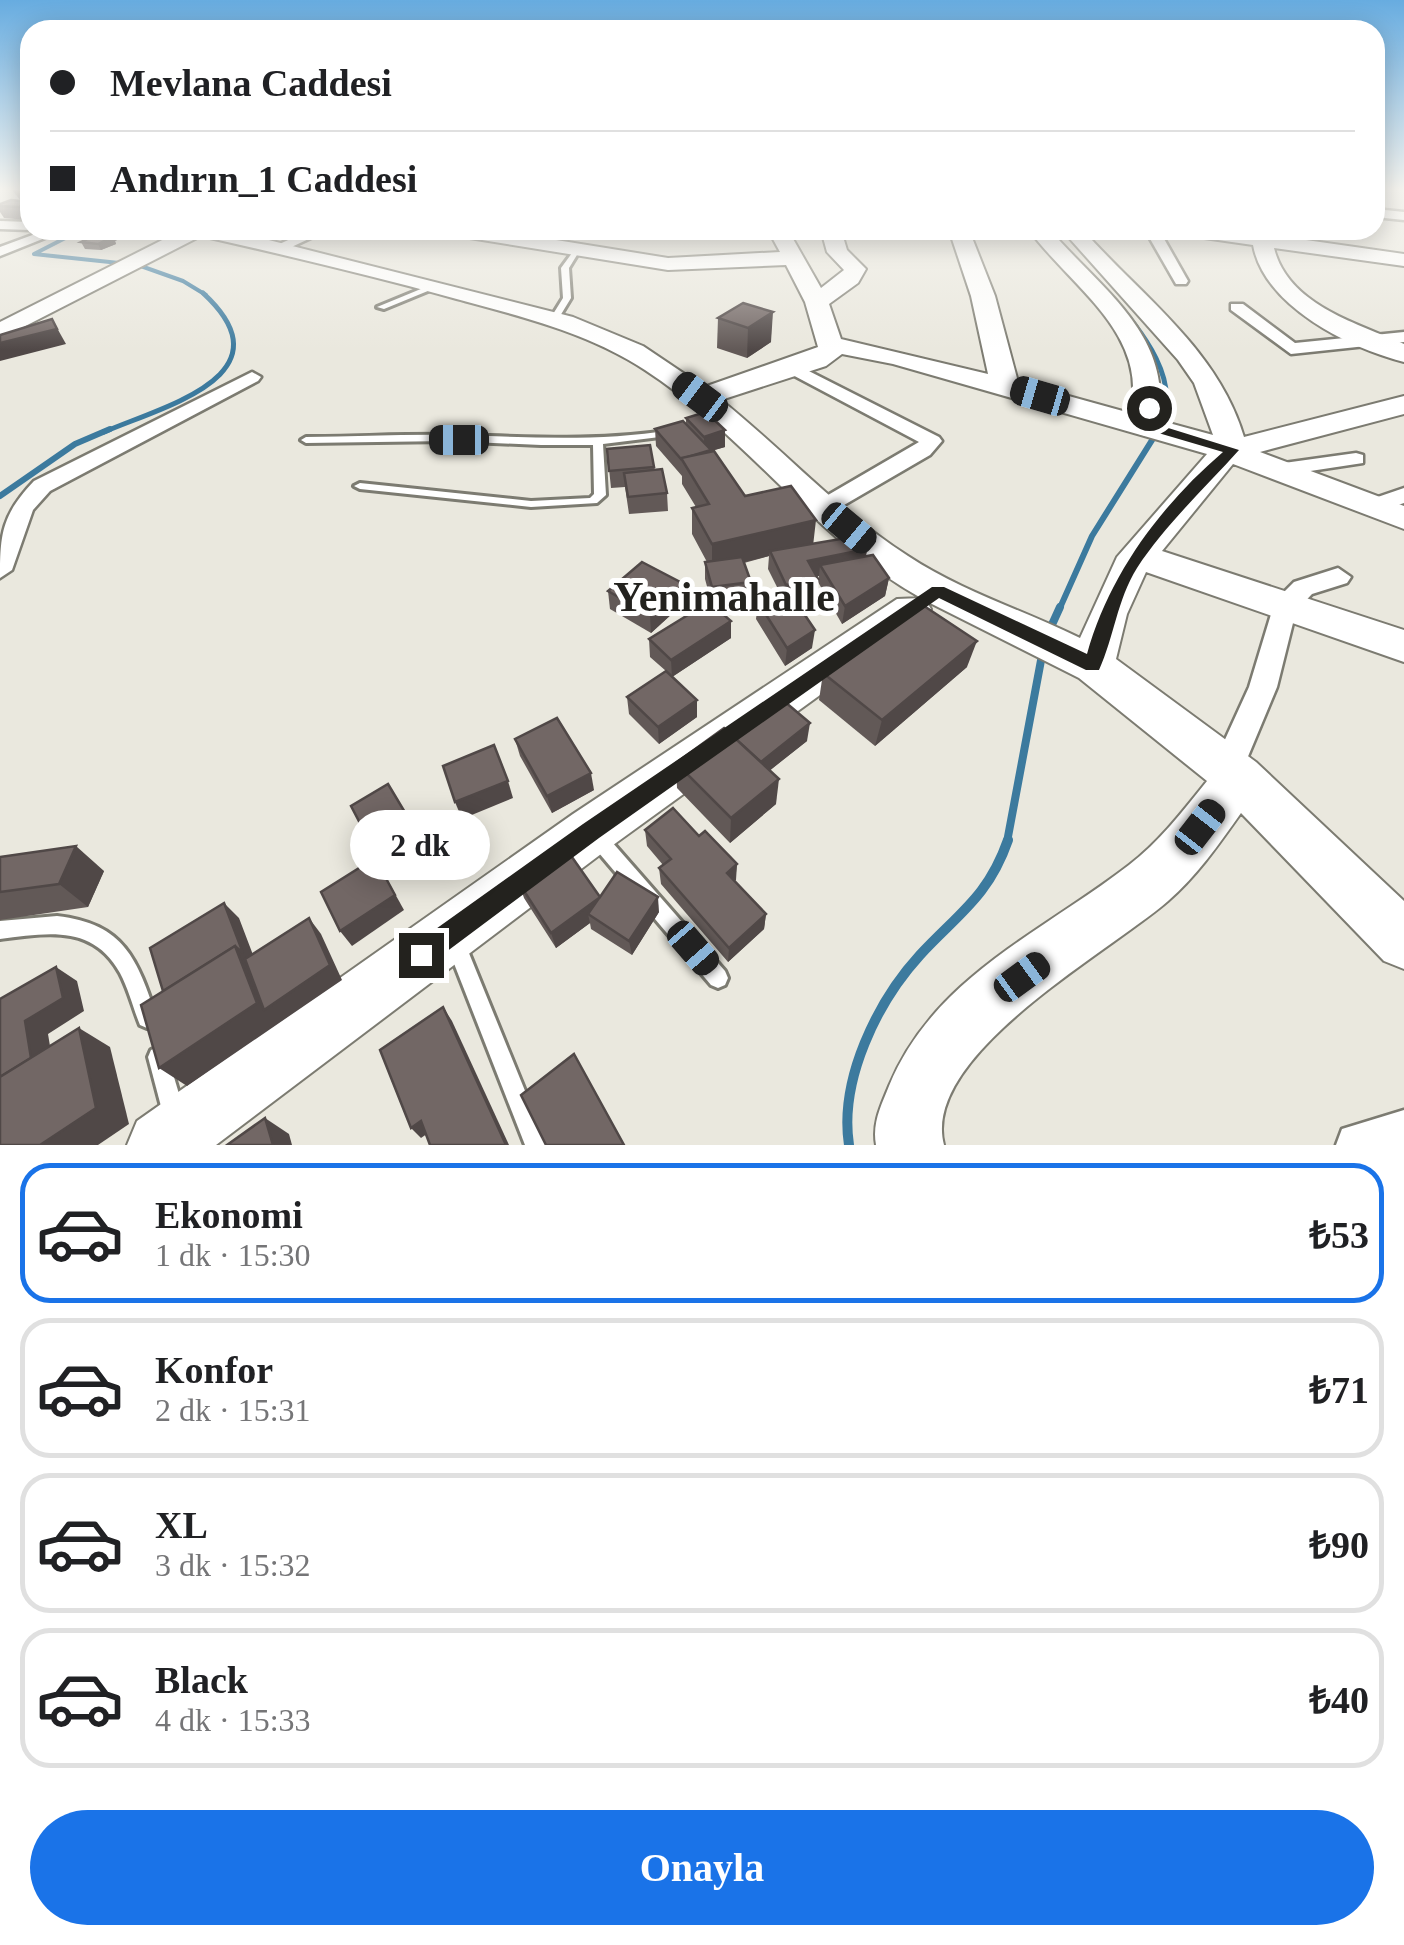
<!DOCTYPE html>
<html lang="tr">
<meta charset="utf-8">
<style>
:root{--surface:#fff;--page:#f2f2f2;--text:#202124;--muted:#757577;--line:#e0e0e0;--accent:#1a73e8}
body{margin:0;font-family:"Times New Roman",serif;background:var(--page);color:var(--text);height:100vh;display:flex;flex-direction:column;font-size:38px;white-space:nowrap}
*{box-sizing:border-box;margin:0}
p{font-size:32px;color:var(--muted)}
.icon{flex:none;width:55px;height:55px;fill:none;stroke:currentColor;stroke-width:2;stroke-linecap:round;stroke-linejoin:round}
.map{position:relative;height:1145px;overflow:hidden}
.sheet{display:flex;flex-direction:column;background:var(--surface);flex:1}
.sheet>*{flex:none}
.hud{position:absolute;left:20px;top:20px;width:1365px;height:220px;border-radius:30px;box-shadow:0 5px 25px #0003;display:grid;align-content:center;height:220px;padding:0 30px;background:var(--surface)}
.end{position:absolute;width:45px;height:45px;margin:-22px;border:12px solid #23221e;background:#fff;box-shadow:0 0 0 5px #fff}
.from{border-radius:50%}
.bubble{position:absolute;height:70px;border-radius:35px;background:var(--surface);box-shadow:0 5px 25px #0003;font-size:32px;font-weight:600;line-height:70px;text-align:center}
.car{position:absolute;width:30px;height:60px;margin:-30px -15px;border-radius:12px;box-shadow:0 0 8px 2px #0007;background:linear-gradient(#222 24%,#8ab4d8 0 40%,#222 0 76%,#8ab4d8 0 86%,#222 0)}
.hud b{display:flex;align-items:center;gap:35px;height:95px;font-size:38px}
.hud b+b{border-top:2px solid var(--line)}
.hud i{width:25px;height:25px;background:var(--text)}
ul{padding:18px 0 0;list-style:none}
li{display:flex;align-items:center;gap:30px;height:140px;margin:0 20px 15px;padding:0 10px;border:5px solid var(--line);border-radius:30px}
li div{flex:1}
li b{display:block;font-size:38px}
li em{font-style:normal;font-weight:600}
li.on{border-color:var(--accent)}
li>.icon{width:90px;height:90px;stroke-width:1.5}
.button{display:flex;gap:20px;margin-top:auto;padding:20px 30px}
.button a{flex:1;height:115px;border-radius:60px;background:var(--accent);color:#fff;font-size:40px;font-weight:600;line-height:115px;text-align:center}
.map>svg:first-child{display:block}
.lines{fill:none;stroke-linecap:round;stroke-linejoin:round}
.stream-far4{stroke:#3c7a9e;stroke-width:4}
.stream-far3{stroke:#3c7a9e;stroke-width:5}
.stream-far2{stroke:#3c7a9e;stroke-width:6}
.stream-far1{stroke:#3c7a9e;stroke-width:8}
.stream{stroke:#3c7a9e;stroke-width:10}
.lane-casing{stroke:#7c7b71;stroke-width:6}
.street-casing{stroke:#7c7b71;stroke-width:5}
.secondary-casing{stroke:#7c7b71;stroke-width:4}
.lane{fill:#fff;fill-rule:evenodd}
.street{fill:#fff;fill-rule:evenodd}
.secondary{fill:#fff;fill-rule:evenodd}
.wall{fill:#625957}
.shaded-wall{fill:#504847}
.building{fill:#726765;stroke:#504847;stroke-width:2.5}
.route{fill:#23221e}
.labels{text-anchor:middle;stroke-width:10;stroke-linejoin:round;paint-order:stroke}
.district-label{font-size:42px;font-weight:bold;fill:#23221e;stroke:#fff}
</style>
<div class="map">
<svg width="1404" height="1145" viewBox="0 0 1404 1145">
<rect width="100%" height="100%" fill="#eae8de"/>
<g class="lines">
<!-- stream-far4 -->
<g class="stream-far4">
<polyline points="81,230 34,254 138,265 183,281 206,295"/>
<polyline points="1072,256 1101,286"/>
</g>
<!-- stream-far3 -->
<g class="stream-far3">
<path d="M1110,295C1140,329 1187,384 1157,432"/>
<path d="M104,432C164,406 292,375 203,293"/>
</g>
<!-- stream-far2 -->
<g class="stream-far2">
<polyline points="0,496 75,444 110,429"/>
<polyline points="1059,610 1092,536 1159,429"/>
</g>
<!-- stream-far1 -->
<g class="stream-far1">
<polyline points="1050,629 1060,607"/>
<polyline points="1007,842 1042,655"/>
</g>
<!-- stream -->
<path class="stream" d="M849,1145C839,1080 877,1002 920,955C959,913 988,897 1008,840"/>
<defs>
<g id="lane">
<polygon points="575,249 580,250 569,268 571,298 557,321 551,321 550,319 563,298 561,268"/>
<polygon points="433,284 440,286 384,309 377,307"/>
<path d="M672,430L676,431V435L603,444L606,495L597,503L531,507L360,489L354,486L360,483L531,501L590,498L594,494L593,445H541L449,441L306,443L301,440L306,437C355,437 405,434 454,435C529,437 598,442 672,430Z"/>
<polygon points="599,832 605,834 725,971 728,978 725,985 718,988 711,985 593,846 590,840 593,834"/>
<path d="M57,916C125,924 137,959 157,1018L154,1025L147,1028L140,1025C133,1008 129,990 120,973C93,924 47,933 0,939V921Z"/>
<polygon points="455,934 462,936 547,1145 525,1145 446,943 448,936"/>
<polygon points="158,1047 165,1050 168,1057 185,1114 182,1122 174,1125 166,1122 163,1114 148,1057 151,1050"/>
</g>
<g id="street">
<polygon points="1375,209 1404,212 1404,220 1375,217"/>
<polygon points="0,221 30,222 30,230 0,229"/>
<polygon points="46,230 65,230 0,256 0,247"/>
<polygon points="310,230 328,230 285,250 273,247"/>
<polygon points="1145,230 1159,230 1188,281 1186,284 1176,284"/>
<polygon points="1231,304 1243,304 1295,343 1404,332 1404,342 1291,354 1231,310"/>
<polygon points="793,363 939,437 942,441 930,455 832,512 816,512 813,507 816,502 919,442 787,372 784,368"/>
<path d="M252,372L261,377L258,381L50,491L33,510L12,570L0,578C0,533 2,515 34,481Z"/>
<polygon points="1356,453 1363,455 1363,463 1284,475 1273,469 1284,463"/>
<polygon points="1404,488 1404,503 1374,513 1363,506 1366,501"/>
<polygon points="1338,568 1351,577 1347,583 1312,594 1296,611 1277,687 1239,778 1228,782 1217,778 1212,768 1249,687 1275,601 1294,582"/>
<polygon points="1404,1110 1404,1145 1336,1145 1342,1129"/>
</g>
<g id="secondary">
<path d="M182,230H229L573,317L643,346L704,387L818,347L805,302L786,265L668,270L457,236L447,230H494L668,258L780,252L768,230H788L821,288L844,270L827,252L821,230H841L847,250L866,269L858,283L829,304L841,339L988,374L971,296L949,230H969L995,296L1018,382L1130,413C1150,334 1070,286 1029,230H1050C1099,287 1174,336 1158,420L1213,435L1194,383L1178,360L1062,230H1083C1141,296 1218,349 1244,437L1404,396V414L1260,452L1404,506V529L1233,464L1162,551L1404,630V662L1146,572L1127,614L1116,659L1256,762L1404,901V969L1384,961L1241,813C1219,844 1197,876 1168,901C1111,951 920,1055 944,1145H876C872,1123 881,1106 889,1086C934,977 1041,933 1129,865C1159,842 1183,811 1207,781L1079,678L926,601L931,609L925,619L609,848L216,1145H127L137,1121L573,814L897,599L921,598C815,539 746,435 645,370C587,332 519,316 453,298C370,275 285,255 201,236L0,339V322ZM842,354L893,364L1207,454L1117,557L1080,638C1023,610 961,591 908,556C839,512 784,450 721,400L826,366Z"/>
<path d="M1180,230H1270L1271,235L1404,254V266L1274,248C1288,305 1357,323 1404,344V362C1349,348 1264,306 1253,245L1190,236Z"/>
</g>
</defs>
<!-- lane casing -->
<use href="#lane" class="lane-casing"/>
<!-- street casing -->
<use href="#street" class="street-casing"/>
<!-- secondary casing -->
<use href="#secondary" class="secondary-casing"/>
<!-- lane -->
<use href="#lane" class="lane"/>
<!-- street -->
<use href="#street" class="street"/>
<!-- secondary -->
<use href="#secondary" class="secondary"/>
</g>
<!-- wall -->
<g class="wall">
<polygon points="12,190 30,190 30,218 26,220 4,218 0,212 0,204 21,201"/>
<polygon points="85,230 127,230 129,234 115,241 116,244 101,250 85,249 81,242 90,238"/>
<polygon points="743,303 771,342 747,358 717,348 718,318"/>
<polygon points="686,418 725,430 725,447 711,451 745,496 813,544 867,549 866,556 889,578 885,596 842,624 818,582 819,576 816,576 815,597 795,601 812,648 785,666 756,619 758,602 781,595 768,569 769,556 744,563 751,582 750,600 712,605 705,579 705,562 707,562 692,534 692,508 696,507 682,484 682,476 656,446 655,429 686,423"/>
<polygon points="650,445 655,470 667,493 668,511 629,514 625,487 611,488 607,449"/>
<polygon points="684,584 685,602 651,633 610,609 608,591"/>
<polygon points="731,638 672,677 697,717 659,744 629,714 627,697 666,671 650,657 649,639"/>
<polygon points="967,667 875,746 819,700 823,673"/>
<polygon points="729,733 807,741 770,770 776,804 730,843 677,788 676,763"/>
<polygon points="515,739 594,790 552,813 520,756"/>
<polygon points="645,830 699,836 737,864 735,881 766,914 764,929 728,962 661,884 659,868 663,865 647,846"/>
<polygon points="0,857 104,871 88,907 0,920"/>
<polygon points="519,883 600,897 659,912 632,955 591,929 590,923 556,948 524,898"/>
</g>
<!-- shaded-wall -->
<g class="shaded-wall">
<polygon points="30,190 30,199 22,196 26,203 23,203 16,191"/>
<polygon points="30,203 30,218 26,220 19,207"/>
<polygon points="104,230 127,230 129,234 115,241 116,244 101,250 98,244 109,239"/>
<polygon points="773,312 771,342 747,358 748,328"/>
<polygon points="52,319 66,344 0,361 0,343"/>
<polygon points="725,430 725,447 711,451 711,467 704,452 704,437"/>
<polygon points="816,520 813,546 770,551 769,556 712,570 712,544"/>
<polygon points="867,549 864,567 820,565 819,576 805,578 808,561"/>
<polygon points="889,578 885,596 842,624 845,606"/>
<polygon points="818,579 815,597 785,603 786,585"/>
<polygon points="684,584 685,602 651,633 650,615"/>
<polygon points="731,621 731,638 672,677 671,660"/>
<polygon points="815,630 812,648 785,666 787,648"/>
<polygon points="977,641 967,667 875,746 882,720"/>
<polygon points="697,700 697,717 659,744 658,727"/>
<polygon points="810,723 807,741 754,783 755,766"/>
<polygon points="591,773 594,790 552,813 547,796"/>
<polygon points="779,779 776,804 730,843 731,818"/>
<polygon points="508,781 513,798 462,819 455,802"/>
<polygon points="412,824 420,840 383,864 373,848"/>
<polygon points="76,846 104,871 88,907 59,884"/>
<polygon points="375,858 404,910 352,946 340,931"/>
<polygon points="737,864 736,880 727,889 727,873"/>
<polygon points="658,897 659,912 632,955 629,941"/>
<polygon points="599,898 588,914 590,923 556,948 551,933"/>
<polygon points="224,903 239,918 272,1005 309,918 321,934 342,980 187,1086 159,1068"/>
<polygon points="766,914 764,929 728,962 729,948"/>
<polygon points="56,967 77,981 84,1011 48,1034 56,1082 33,1070 25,1021"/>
<polygon points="443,1007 452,1021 509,1145 506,1145"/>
<polygon points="79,1028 110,1047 129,1124 98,1145 40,1145"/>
<polygon points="265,1118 289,1134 292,1145 273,1145"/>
<polygon points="421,1121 431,1131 421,1138 411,1128"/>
</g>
<!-- building -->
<g class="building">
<polygon points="11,200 30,202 30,203 19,207 0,206 0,204"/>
<polygon points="96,235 112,237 98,244 81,242"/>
<polygon points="743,303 773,312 748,328 718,318"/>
<polygon points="52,319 57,329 0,343 0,335"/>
<polygon points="706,412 725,430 704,437 686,418"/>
<polygon points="683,421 711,450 681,459 655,429"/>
<polygon points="650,445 654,467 609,471 607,449"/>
<polygon points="714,451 745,496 791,486 816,520 712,544 692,508 709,504 681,458"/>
<polygon points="662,469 667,493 628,497 624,473"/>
<polygon points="852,537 867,549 808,561 818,579 786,585 770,551"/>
<polygon points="873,555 889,578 845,606 820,565"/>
<polygon points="742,557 751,582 712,587 705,562"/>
<polygon points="642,562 684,584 650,615 608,591"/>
<polygon points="790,593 815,630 787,648 758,602"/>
<polygon points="709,602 731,621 671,660 649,639"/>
<polygon points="918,602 977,641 882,720 823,673"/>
<polygon points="666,671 697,700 658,727 627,697"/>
<polygon points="778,696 810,723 761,762 729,733"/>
<polygon points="557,718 591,773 547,796 515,739"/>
<polygon points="724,728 779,779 731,818 676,763"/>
<polygon points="494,745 508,781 455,802 443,766"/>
<polygon points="388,784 412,824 373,848 351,806"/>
<polygon points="673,808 699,836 705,831 737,864 727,873 766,914 729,948 659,868 671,859 645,830"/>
<polygon points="76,846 59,884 0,892 0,857"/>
<polygon points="567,850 600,897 617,872 658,897 629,941 588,914 599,898 551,933 519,883"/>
<polygon points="375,858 395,895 340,931 321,892"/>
<polygon points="224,903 243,953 235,946 163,991 150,948"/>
<polygon points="309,918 330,965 264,1010 245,959"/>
<polygon points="235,946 257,1003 159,1068 141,1005"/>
<polygon points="56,967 63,998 25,1021 31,1058 0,1077 0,999"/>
<polygon points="443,1007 506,1145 430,1145 421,1121 411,1128 380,1050"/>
<polygon points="79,1028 96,1108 40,1145 0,1145 0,1077"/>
<polygon points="574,1054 624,1145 546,1145 521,1095"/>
<polygon points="265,1118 273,1145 227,1145"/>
</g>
<!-- sky -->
<linearGradient id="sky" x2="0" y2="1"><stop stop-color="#67ace0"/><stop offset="0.54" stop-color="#f6f5f0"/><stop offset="1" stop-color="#f6f5f0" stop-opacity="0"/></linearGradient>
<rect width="1404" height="350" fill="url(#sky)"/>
<!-- route -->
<path class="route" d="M1144,405L1155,408L1149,422L1239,450C1205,488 1165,525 1137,568C1117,600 1114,637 1099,670H1086L939,598L599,838L430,964L421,967L412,964L409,955L412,946L583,824L932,587H944L1087,654C1109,575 1160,506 1223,452L1138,427Z"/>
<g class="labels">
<!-- district labels -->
<g class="district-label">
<text x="724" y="611">Yenimahalle</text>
</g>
</g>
</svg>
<i class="end from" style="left:1149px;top:408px"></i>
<i class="end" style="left:421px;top:955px"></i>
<div class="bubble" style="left:350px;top:810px;width:140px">2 dk</div>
<i class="car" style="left:1040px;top:396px;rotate:286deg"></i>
<i class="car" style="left:700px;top:397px;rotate:307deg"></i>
<i class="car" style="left:459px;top:440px;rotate:270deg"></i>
<i class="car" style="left:849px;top:528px;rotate:130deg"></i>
<i class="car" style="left:1200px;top:827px;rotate:38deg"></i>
<i class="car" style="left:693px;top:948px;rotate:139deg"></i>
<i class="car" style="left:1022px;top:977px;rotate:54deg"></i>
<div class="hud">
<b><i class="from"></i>Mevlana Caddesi</b>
<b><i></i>Andırın_1 Caddesi</b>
</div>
</div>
<section class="sheet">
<ul>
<li class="on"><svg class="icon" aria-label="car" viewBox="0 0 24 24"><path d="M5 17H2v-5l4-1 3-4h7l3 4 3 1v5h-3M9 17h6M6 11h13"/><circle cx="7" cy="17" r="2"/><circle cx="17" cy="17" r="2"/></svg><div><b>Ekonomi</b><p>1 dk · 15:30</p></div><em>₺53</em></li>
<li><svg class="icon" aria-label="car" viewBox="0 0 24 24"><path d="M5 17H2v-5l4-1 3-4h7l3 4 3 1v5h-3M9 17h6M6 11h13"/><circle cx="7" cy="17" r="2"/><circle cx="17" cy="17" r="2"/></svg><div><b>Konfor</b><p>2 dk · 15:31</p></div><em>₺71</em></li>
<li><svg class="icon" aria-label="car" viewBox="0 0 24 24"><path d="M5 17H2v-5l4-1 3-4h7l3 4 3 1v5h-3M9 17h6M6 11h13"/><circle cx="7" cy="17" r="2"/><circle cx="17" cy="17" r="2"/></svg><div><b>XL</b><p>3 dk · 15:32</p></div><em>₺90</em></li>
<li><svg class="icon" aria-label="car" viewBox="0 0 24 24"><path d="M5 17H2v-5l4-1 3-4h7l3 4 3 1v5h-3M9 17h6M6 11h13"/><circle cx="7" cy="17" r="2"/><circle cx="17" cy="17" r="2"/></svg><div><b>Black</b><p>4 dk · 15:33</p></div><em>₺40</em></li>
</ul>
<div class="button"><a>Onayla</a></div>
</section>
